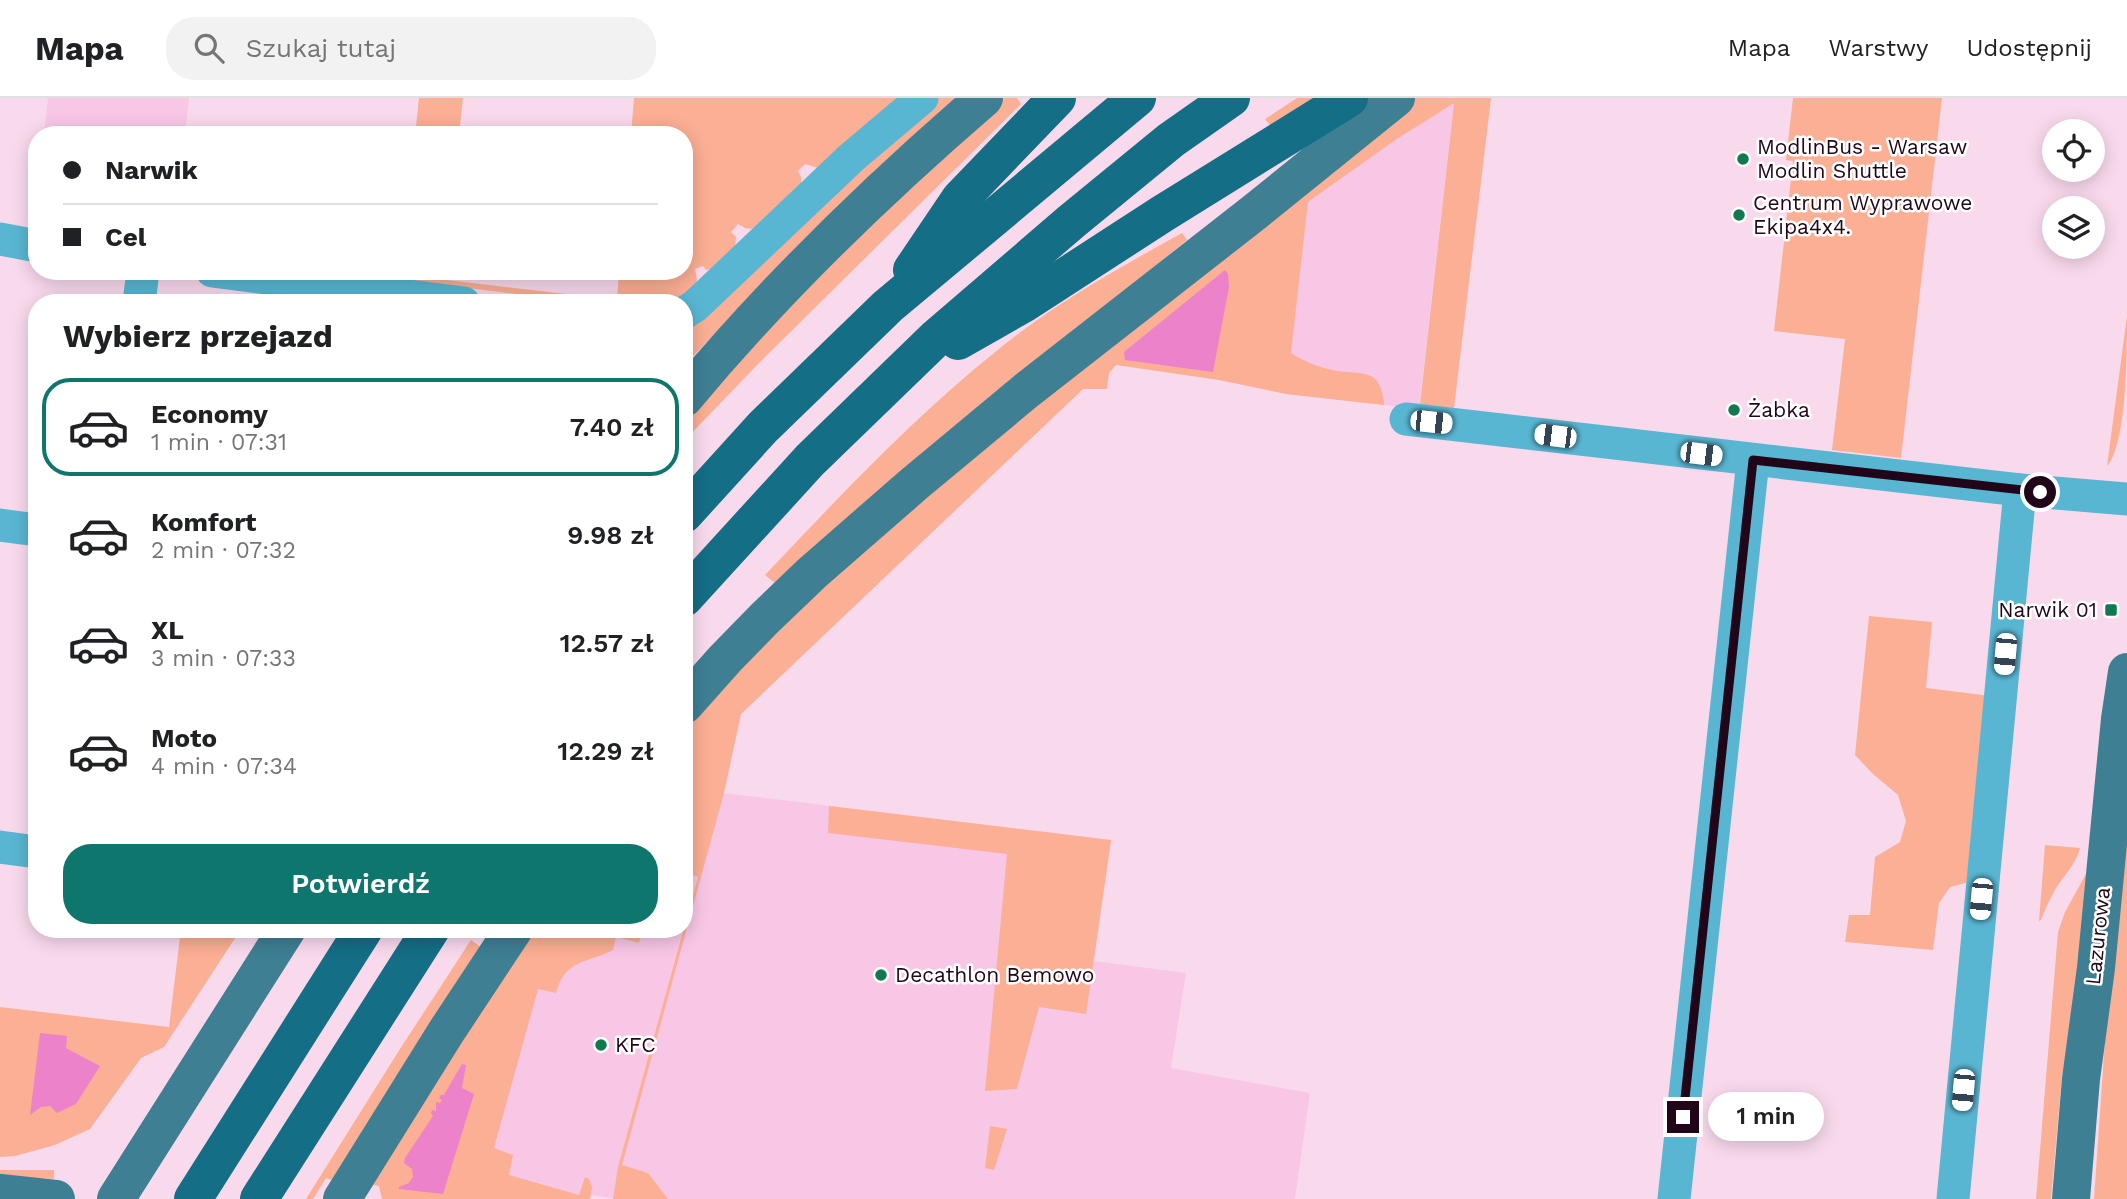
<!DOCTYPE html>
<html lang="pl">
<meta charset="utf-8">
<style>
:root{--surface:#fff;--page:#f2f2f2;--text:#202124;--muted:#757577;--line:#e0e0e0;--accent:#0f766e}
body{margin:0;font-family:"Work Sans",sans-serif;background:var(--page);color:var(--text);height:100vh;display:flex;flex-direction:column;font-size:26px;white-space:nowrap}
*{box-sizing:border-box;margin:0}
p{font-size:23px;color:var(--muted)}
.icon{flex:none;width:38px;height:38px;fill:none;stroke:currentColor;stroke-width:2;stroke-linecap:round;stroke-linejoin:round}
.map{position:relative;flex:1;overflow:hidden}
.details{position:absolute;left:28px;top:196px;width:665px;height:644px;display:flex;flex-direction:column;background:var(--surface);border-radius:28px;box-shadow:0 4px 18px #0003}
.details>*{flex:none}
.top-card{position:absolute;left:28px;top:28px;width:665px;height:154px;border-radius:28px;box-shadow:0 4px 18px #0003;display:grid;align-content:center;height:154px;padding:0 35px;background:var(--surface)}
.fabs{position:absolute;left:2042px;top:21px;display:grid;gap:14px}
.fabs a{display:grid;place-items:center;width:63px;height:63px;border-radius:50%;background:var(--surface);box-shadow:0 4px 18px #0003;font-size:35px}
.end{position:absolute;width:32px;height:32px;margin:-16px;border:9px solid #200618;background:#fff;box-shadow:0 0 0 4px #fff}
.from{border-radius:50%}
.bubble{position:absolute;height:49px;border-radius:24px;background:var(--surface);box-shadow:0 4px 18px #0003;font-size:23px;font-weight:600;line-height:49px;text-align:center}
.car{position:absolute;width:21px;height:42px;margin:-21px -10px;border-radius:9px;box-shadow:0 0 5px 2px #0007;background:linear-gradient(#fff 24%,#345 0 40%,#fff 0 76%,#345 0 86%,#fff 0)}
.top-card b{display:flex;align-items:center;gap:24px;height:66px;font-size:26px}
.top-card b+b{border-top:2px solid var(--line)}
.top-card i{width:18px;height:18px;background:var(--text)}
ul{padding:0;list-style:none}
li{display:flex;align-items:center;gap:21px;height:98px;margin:0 14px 10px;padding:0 21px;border:4px solid transparent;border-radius:28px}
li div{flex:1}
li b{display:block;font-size:26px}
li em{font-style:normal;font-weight:600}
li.current{border-color:var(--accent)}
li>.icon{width:63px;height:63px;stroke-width:1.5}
h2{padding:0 35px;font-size:32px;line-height:84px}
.action{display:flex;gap:14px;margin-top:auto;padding:14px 35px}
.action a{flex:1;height:80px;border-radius:28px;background:var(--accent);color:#fff;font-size:28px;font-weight:600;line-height:80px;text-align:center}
header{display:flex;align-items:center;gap:42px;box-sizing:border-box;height:98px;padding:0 35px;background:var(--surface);border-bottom:2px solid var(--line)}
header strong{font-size:33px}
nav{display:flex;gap:38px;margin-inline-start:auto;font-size:24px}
.search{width:490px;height:63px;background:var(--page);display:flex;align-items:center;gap:18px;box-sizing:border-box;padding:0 24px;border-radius:28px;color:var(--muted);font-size:26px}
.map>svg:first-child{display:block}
.built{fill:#f9c7e6}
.green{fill:#fbaf94}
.water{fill:#ec82c9}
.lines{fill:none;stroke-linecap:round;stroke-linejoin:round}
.minor{stroke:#59b6d3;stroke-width:33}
.major{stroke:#3e7f94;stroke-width:38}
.highway{stroke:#146e86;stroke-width:38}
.route{stroke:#200618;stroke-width:9}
.poi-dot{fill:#117850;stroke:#fff;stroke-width:2.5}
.labels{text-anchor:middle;stroke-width:5;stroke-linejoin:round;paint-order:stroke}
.poi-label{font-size:21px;fill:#200618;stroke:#fff;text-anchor:start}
.street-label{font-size:21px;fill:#200618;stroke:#fff}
</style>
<header>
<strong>Mapa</strong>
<div class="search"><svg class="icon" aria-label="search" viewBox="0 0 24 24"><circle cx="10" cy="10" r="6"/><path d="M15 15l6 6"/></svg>Szukaj tutaj</div>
<nav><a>Mapa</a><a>Warstwy</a><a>Udostępnij</a></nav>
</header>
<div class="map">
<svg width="2127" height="1101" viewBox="0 0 2127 1101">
<rect width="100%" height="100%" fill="#f9daed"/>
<!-- built -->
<g class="built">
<polygon points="48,0 189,0 185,37 44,37"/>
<polygon points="1454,4 1419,311 1286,296 1308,104 1397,41"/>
<polygon points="684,678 724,695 1111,742 1094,863 1186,875 1171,970 1310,995 1295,1101 618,1101 584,1096 583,1101 451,1101 545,831 684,831"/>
</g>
<!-- green -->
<g class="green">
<polygon points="419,0 463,0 459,37 415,37"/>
<polygon points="634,0 902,0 818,70 805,66 798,73 801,79 801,88 752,131 745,130 738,126 731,134 736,139 735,150 711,171 706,172 703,168 695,171 697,182 695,189 673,205 592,205 400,182 401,173 442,173 430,180 617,202 619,173 684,173 684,37 631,37"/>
<polygon points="932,0 959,0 795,151 684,268 684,230"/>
<polygon points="1004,0 1017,0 1021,6 759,265 684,343 684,322 713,288 934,61"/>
<polygon points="1297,0 1332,0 1275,34 1265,21"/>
<path d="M1413,0H1491L1454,310L1420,306L1454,5L1397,41L1308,104L1291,255C1305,264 1320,270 1338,273C1365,277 1381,270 1384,307L1286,296L1219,282L1116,267L1109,275L1107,291H1083L741,616L724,695L622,1067L648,1075L668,1101H613L618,1069L698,779L684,774V629L740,566L909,410Z"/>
<polygon points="1793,0 1942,0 1901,360 1832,352 1845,241 1774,233 1793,63 1786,62"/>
<path d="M1182,135L1187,142L1072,236L776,486L765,477C838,400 912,321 994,255C1052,207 1117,171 1182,135Z"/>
<path d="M2127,218C2127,253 2127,345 2107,368Z"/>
<polygon points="1869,518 1932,524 1926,590 1991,598 1973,783 1950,789 1939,805 1933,852 1845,844 1849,817 1870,817 1875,759 1900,744 1906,723 1898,697 1873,676 1855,657"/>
<polygon points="2127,692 2127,1101 2094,1101 2106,927"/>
<polygon points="829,708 1111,742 1086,916 1039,909 1017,991 985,993 1007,756 828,735"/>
<path d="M2045,747L2080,750C2076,766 2065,776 2056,790C2050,801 2045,811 2041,822L2039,823Z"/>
<polygon points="2087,774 2077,893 2062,978 2051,1101 2036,1101 2058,834 2065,814"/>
<polygon points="181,831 241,831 164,949 141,960 90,1031 55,1047 15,1058 0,1059 0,909 169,929"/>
<path d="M533,831H643L639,845L616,839L613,852C586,866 565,861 556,895L538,891L494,1050L513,1057L509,1077L579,1097L585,1079L589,1081L592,1089L590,1101H382L379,1088L373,1087L384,1066Z"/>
<polygon points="471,842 482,850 336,1084 326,1080 313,1101 306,1101 400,951"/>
<polygon points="990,1028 1007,1031 994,1072 985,1070"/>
<polygon points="0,1072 54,1072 54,1081 0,1078"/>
</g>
<!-- water -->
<g class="water">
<polygon points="1225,172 1228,176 1229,189 1213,274 1125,262 1124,254"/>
<polygon points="40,935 67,938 66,950 100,968 76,1006 57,1015 50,1008 41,1009 30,1017"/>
<polygon points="462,966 466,967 462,990 474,996 443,1096 399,1091 399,1089 409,1085 413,1079 412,1071 404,1065 405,1060 433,1018 431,1015 432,1012 436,1013 436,1004 440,1005 442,1002 439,1000 441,997 444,997"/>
</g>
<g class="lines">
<!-- minor -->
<g class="minor">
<polyline points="0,141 37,148"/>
<polyline points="212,173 464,205"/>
<polyline points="139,205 143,173"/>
<polyline points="684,215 695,208 851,60 922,0"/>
<polyline points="1406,321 2020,392 2127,401"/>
<polyline points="0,427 37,432"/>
<polyline points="0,749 37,754"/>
<polyline points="1674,1101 1753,362"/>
<polyline points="1953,1101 2020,392"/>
</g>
<!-- major -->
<g class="major">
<path d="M684,300C775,191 876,93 984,0"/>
<polyline points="684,607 725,561 765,520 812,475 914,386 1027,292 1256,113 1396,0"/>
<polyline points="0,1095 56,1101"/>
<polyline points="116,1101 287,831"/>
<polyline points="342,1101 446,934 514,831"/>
<polyline points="2071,1101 2081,981 2096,870 2120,621 2127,574"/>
</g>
<!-- highway -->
<g class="highway">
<polyline points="912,172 960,101 1057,0"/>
<polyline points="958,243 1023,206 1162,116 1349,0"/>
<polyline points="684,416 763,329 888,208 1137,0"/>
<polyline points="684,500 810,362 936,240 1072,123 1171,42 1231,0"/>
<polyline points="193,1101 364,831"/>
<polyline points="259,1101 431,831"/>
</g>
</g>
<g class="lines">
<!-- route -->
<polyline class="route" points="1683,1019 1753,362 2040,394"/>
</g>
<!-- markers -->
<g class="poi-dot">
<circle cx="1743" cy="61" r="7"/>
<circle cx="1739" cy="117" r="7"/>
<circle cx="1734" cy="312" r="7"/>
<rect x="2104" y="505" width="14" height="14" rx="3.5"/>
<circle cx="881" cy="877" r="7"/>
<circle cx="601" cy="947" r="7"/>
</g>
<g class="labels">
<!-- poi labels -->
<g class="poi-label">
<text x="1757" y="56">ModlinBus - Warsaw<tspan x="1757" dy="24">Modlin Shuttle</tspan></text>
<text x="1753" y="112">Centrum Wyprawowe<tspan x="1753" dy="24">Ekipa4x4.</tspan></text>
<text x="1748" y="319">Żabka</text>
<text x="2097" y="519" text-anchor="end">Narwik 01</text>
<text x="895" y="884">Decathlon Bemowo</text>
<text x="615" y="954">KFC</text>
</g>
<!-- street labels -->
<g class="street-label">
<text transform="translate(2098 838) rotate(-84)" y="7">Lazurowa</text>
</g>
</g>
</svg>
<div class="fabs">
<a><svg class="icon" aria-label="locate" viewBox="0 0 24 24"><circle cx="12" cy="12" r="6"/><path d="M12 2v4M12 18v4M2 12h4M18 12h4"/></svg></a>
<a><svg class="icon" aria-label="layers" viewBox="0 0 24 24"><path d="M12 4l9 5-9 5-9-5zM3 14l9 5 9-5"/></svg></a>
</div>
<i class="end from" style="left:2040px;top:394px"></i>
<i class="end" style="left:1683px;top:1019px"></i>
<div class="bubble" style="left:1708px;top:994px;width:116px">1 min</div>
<i class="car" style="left:1431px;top:324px;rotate:96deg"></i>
<i class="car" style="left:1555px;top:338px;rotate:277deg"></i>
<i class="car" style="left:1701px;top:356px;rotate:97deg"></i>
<i class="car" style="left:2005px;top:556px;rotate:185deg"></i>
<i class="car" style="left:1981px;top:801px;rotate:185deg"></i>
<i class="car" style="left:1963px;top:992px;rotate:185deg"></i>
<div class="top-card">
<b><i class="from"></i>Narwik</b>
<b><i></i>Cel</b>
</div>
<section class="details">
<h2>Wybierz przejazd</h2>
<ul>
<li class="current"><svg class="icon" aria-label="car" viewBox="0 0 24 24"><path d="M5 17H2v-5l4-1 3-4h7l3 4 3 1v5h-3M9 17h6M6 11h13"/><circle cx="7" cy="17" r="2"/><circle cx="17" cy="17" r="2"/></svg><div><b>Economy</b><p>1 min · 07:31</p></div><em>7.40 zł</em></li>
<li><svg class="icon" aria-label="car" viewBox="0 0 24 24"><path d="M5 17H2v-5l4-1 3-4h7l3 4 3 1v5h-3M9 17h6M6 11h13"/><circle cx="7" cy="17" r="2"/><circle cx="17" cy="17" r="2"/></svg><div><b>Komfort</b><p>2 min · 07:32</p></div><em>9.98 zł</em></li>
<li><svg class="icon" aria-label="car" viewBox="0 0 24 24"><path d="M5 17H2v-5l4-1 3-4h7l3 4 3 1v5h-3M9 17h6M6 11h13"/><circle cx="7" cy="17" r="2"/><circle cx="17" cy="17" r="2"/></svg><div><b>XL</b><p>3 min · 07:33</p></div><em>12.57 zł</em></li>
<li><svg class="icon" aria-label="car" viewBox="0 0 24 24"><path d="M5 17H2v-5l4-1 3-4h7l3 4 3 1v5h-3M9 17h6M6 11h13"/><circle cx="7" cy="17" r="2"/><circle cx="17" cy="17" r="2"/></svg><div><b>Moto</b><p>4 min · 07:34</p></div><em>12.29 zł</em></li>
</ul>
<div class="action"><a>Potwierdź</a></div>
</section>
</div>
